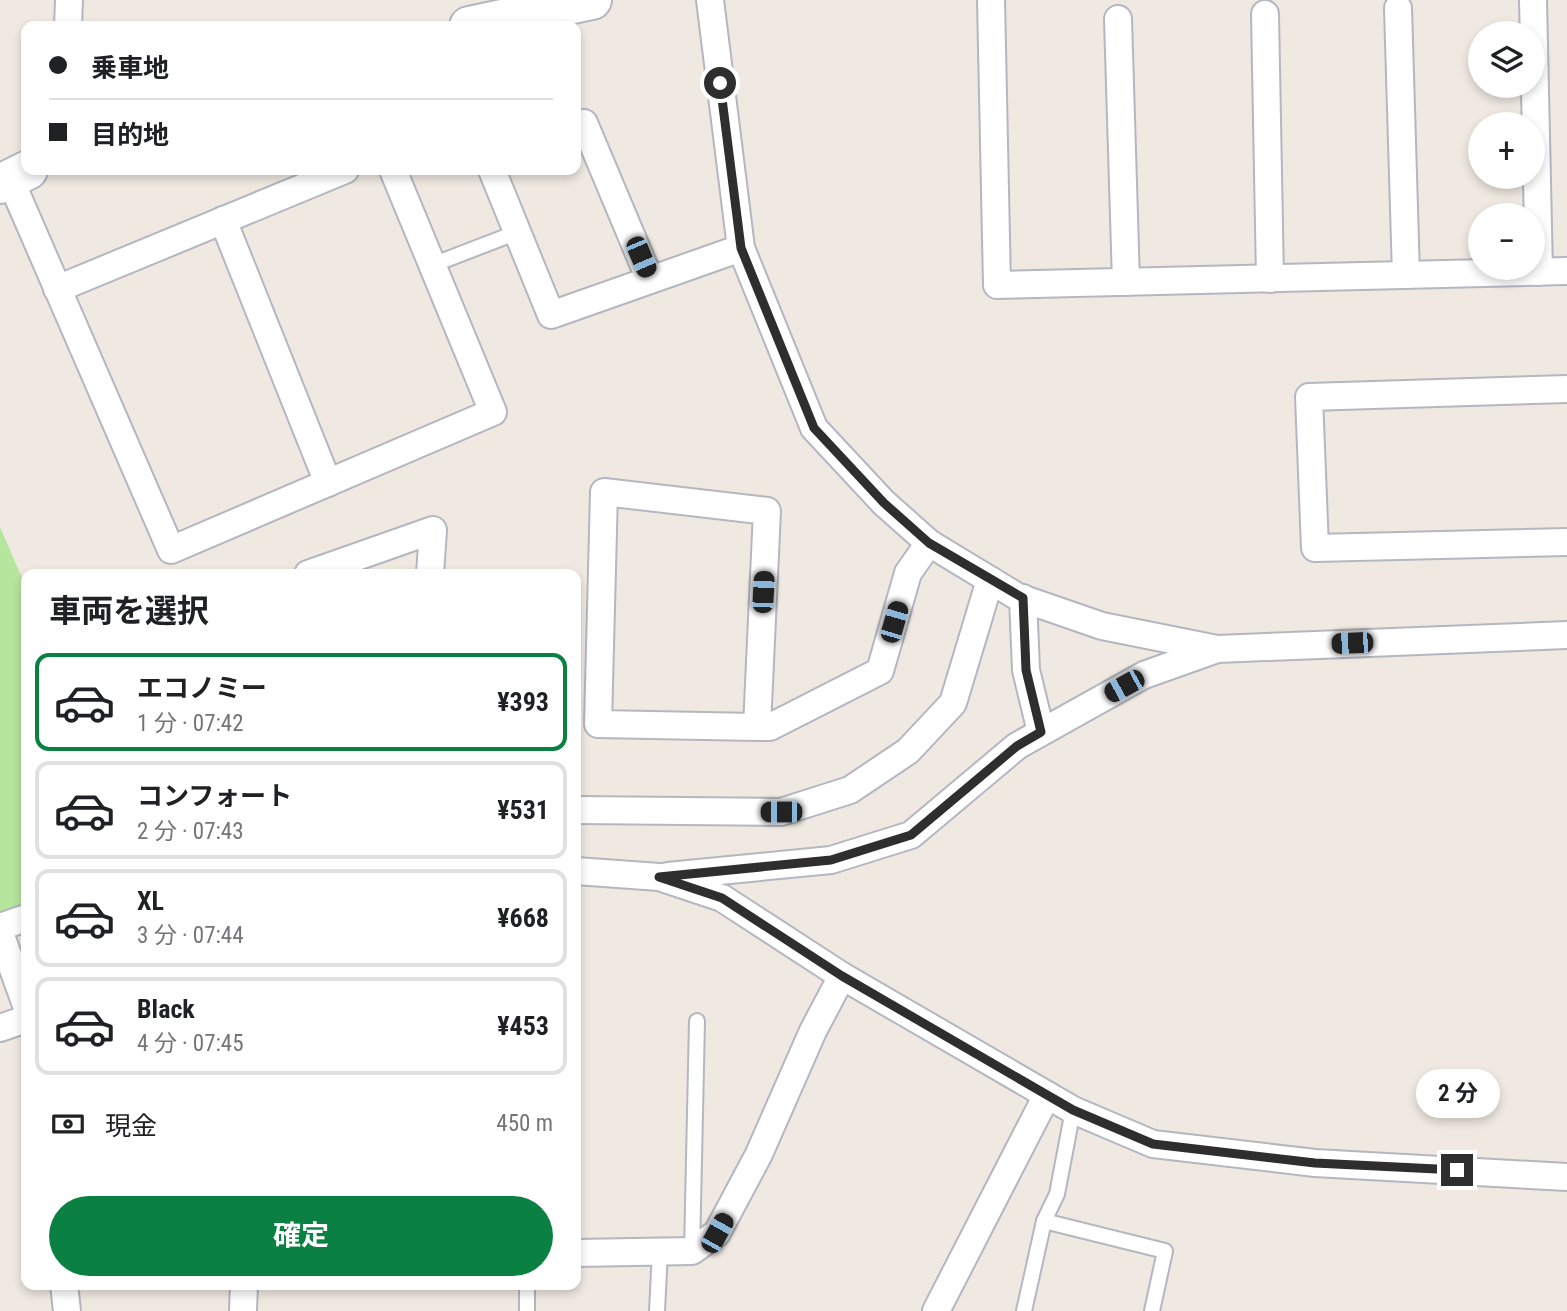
<!DOCTYPE html>
<html lang="ja">
<meta charset="utf-8">
<style>
:root{--surface:#fff;--page:#f6f6f6;--text:#202124;--muted:#757577;--line:#e0e0e0;--accent:#0b8043}
body{margin:0;font-family:"Roboto Condensed","Noto Sans JP",sans-serif;background:var(--page);color:var(--text);height:100vh;display:flex;flex-direction:column;font-size:26px;white-space:nowrap}
*{box-sizing:border-box;margin:0}
p{font-size:23px;color:var(--muted)}
.icon{flex:none;width:38px;height:38px;fill:none;stroke:currentColor;stroke-width:2;stroke-linecap:round;stroke-linejoin:round}
.map{position:relative;flex:1;overflow:hidden}
.sheet{position:absolute;left:21px;top:569px;width:560px;height:721px;display:flex;flex-direction:column;background:var(--surface);border-radius:14px;box-shadow:0 4px 10px #0003}
.sheet>*{flex:none}
.guide{position:absolute;left:21px;top:21px;width:560px;height:154px;border-radius:14px;box-shadow:0 4px 10px #0003;display:grid;align-content:center;height:154px;padding:0 28px;background:var(--surface)}
.fabs{position:absolute;left:1468px;top:21px;display:grid;gap:14px}
.fabs a{display:grid;place-items:center;width:77px;height:77px;border-radius:50%;background:var(--surface);box-shadow:0 4px 10px #0003;font-size:35px}
.end{position:absolute;width:32px;height:32px;margin:-16px;border:9px solid #2e2e2e;background:#fff;box-shadow:0 0 0 4px #fff}
.from{border-radius:50%}
.bubble{position:absolute;height:49px;border-radius:24px;background:var(--surface);box-shadow:0 4px 10px #0003;font-size:23px;font-weight:700;line-height:49px;text-align:center}
.car{position:absolute;width:21px;height:42px;margin:-21px -10px;border-radius:9px;box-shadow:0 0 5px 2px #0007;background:linear-gradient(#222 24%,#8ab4d8 0 40%,#222 0 76%,#8ab4d8 0 86%,#222 0)}
.guide b{display:flex;align-items:center;gap:24px;height:66px;font-size:26px}
.guide b+b{border-top:2px solid var(--line)}
.guide i{width:18px;height:18px;background:var(--text)}
ul{padding:0;list-style:none}
li{display:flex;align-items:center;gap:21px;height:98px;margin:0 14px 10px;padding:0 14px;border:4px solid var(--line);border-radius:14px}
li div{flex:1}
li b{display:block;font-size:26px}
li em{font-style:normal;font-weight:700}
li.active{border-color:var(--accent)}
li>.icon{width:63px;height:63px;stroke-width:1.5}
h2{padding:0 28px;font-size:32px;line-height:84px}
.pay{display:flex;align-items:center;gap:18px;height:77px;padding:0 28px;font-size:26px}
.pay p{margin-inline-start:auto}
.cta{display:flex;gap:14px;margin-top:auto;padding:14px 28px}
.cta a{flex:1;height:80px;border-radius:42px;background:var(--accent);color:#fff;font-size:28px;font-weight:700;line-height:80px;text-align:center}
.map>svg:first-child{display:block}
.green{fill:#b6e59e}
.lines{fill:none;stroke-linecap:round;stroke-linejoin:round}
.lane-casing{stroke:#b4b7c1;stroke-width:18}
.street-casing{stroke:#b4b7c1;stroke-width:30}
.secondary-casing{stroke:#b4b7c1;stroke-width:42}
.lane{stroke:#fff;stroke-width:14}
.street{stroke:#fff;stroke-width:26}
.secondary{stroke:#fff;stroke-width:38}
.route{stroke:#2e2e2e;stroke-width:9}
</style>
<div class="map">
<svg width="1567" height="1311" viewBox="0 0 1567 1311">
<rect width="100%" height="100%" fill="#efe9e1"/>
<!-- green -->
<polygon class="green" points="0,527 26,587 26,921 0,930"/>
<g class="lines">
<defs>
<g id="lane">
<polyline points="432,265 518,232"/>
<polyline points="1044,1221 1165,1251 1152,1311"/>
<polyline points="692,1251 697,1021"/>
<polyline points="527,1311 527,1284"/>
<polyline points="657,1311 660,1251"/>
<polyline points="1024,1311 1044,1221 1057,1194 1073,1110"/>
</g>
<g id="street">
<polyline points="710,0 741,248 814,428 884,503 929,543 1018,597 1102,626 1217,649 1567,635"/>
<polyline points="991,0 997,285 1567,271"/>
<polyline points="1533,0 1539,272"/>
<polyline points="1398,8 1406,275"/>
<polyline points="1265,14 1270,279"/>
<polyline points="1118,19 1126,282"/>
<polyline points="68,26 69,0"/>
<polyline points="576,126 584,123 650,280"/>
<polyline points="492,170 551,315 741,248"/>
<polyline points="10,179 171,550 493,412 393,170"/>
<polyline points="223,220 328,483"/>
<polyline points="57,289 345,170"/>
<polyline points="1567,389 1309,397 1315,548 1567,542"/>
<polyline points="308,574 433,530 430,574"/>
<polyline points="1023,598 1026,670 1041,732"/>
<polyline points="757,727 767,511 604,492 598,724 757,727 770,727 880,671 908,573 929,543"/>
<polyline points="576,810 781,812 850,790 908,751 953,703 990,580"/>
<polyline points="576,871 659,877 722,898 842,976 1073,1110 1153,1144 1315,1163 1567,1177"/>
<polyline points="668,876 831,860 911,835 1017,746 1144,675 1217,649"/>
<polyline points="0,927 26,918"/>
<polyline points="0,933 26,1005"/>
<polyline points="0,1028 26,1019"/>
<polyline points="576,1253 692,1251 717,1233 759,1154 813,1031 842,976"/>
<polyline points="64,1284 67,1311"/>
<polyline points="243,1311 244,1284"/>
<polyline points="936,1311 1047,1095"/>
</g>
<g id="secondary">
<polyline points="469,26 592,0"/>
<polyline points="0,184 28,170"/>
</g>
</defs>
<!-- lane casing -->
<use href="#lane" class="lane-casing"/>
<!-- street casing -->
<use href="#street" class="street-casing"/>
<!-- secondary casing -->
<use href="#secondary" class="secondary-casing"/>
<!-- lane -->
<use href="#lane" class="lane"/>
<!-- street -->
<use href="#street" class="street"/>
<!-- secondary -->
<use href="#secondary" class="secondary"/>
</g>
<g class="lines">
<!-- route -->
<polyline class="route" points="720,83 741,248 814,428 884,503 929,543 1023,598 1026,670 1041,732 1017,746 911,835 831,860 659,877 722,898 842,976 1073,1110 1153,1144 1315,1163 1457,1170"/>
</g>
</svg>
<div class="fabs">
<a><svg class="icon" aria-label="layers" viewBox="0 0 24 24"><path d="M12 4l9 5-9 5-9-5zM3 14l9 5 9-5"/></svg></a>
<a>+</a>
<a>−</a>
</div>
<i class="end from" style="left:720px;top:83px"></i>
<i class="end" style="left:1457px;top:1170px"></i>
<div class="bubble" style="left:1416px;top:1069px;width:84px">2 分</div>
<i class="car" style="left:641px;top:257px;rotate:157deg"></i>
<i class="car" style="left:763px;top:592px;rotate:3deg"></i>
<i class="car" style="left:894px;top:622px;rotate:16deg"></i>
<i class="car" style="left:1352px;top:643px;rotate:268deg"></i>
<i class="car" style="left:1124px;top:686px;rotate:241deg"></i>
<i class="car" style="left:781px;top:812px;rotate:270deg"></i>
<i class="car" style="left:717px;top:1233px;rotate:29deg"></i>
<div class="guide">
<b><i class="from"></i>乗車地</b>
<b><i></i>目的地</b>
</div>
<section class="sheet">
<h2>車両を選択</h2>
<ul>
<li class="active"><svg class="icon" aria-label="car" viewBox="0 0 24 24"><path d="M5 17H2v-5l4-1 3-4h7l3 4 3 1v5h-3M9 17h6M6 11h13"/><circle cx="7" cy="17" r="2"/><circle cx="17" cy="17" r="2"/></svg><div><b>エコノミー</b><p>1 分 · 07:42</p></div><em>¥393</em></li>
<li><svg class="icon" aria-label="car" viewBox="0 0 24 24"><path d="M5 17H2v-5l4-1 3-4h7l3 4 3 1v5h-3M9 17h6M6 11h13"/><circle cx="7" cy="17" r="2"/><circle cx="17" cy="17" r="2"/></svg><div><b>コンフォート</b><p>2 分 · 07:43</p></div><em>¥531</em></li>
<li><svg class="icon" aria-label="car" viewBox="0 0 24 24"><path d="M5 17H2v-5l4-1 3-4h7l3 4 3 1v5h-3M9 17h6M6 11h13"/><circle cx="7" cy="17" r="2"/><circle cx="17" cy="17" r="2"/></svg><div><b>XL</b><p>3 分 · 07:44</p></div><em>¥668</em></li>
<li><svg class="icon" aria-label="car" viewBox="0 0 24 24"><path d="M5 17H2v-5l4-1 3-4h7l3 4 3 1v5h-3M9 17h6M6 11h13"/><circle cx="7" cy="17" r="2"/><circle cx="17" cy="17" r="2"/></svg><div><b>Black</b><p>4 分 · 07:45</p></div><em>¥453</em></li>
</ul>
<div class="pay"><svg class="icon" aria-label="cash" viewBox="0 0 24 24"><path d="M3 7h18v10H3z"/><circle cx="12" cy="12" r="2"/></svg>現金<p>450 m</p></div>
<div class="cta"><a>確定</a></div>
</section>
</div>
